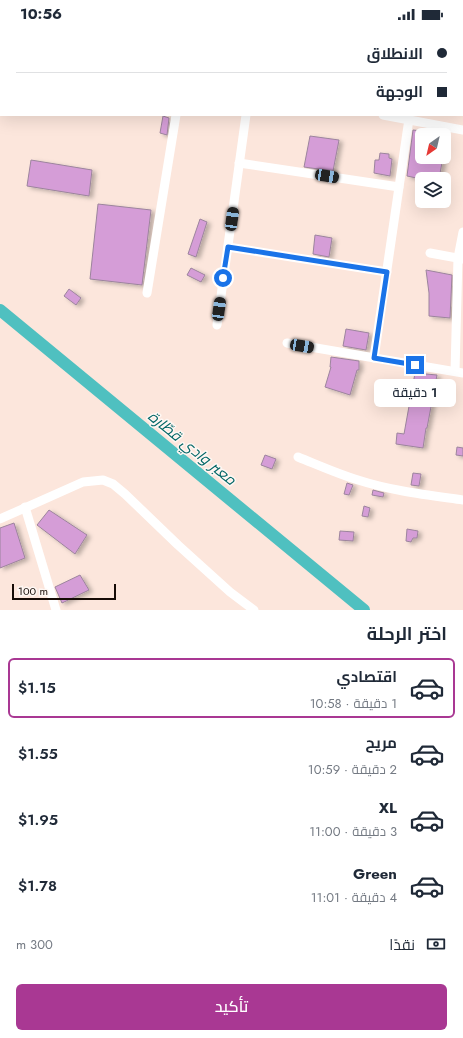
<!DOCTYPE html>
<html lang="ar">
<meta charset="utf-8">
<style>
:root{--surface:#fff;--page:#f2f2f3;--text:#1f2937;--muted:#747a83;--line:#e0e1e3;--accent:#a93893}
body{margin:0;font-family:Jost,Cairo,sans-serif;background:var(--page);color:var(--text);direction:rtl;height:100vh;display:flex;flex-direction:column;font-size:15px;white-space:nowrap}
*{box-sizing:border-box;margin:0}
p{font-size:13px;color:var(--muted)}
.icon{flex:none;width:22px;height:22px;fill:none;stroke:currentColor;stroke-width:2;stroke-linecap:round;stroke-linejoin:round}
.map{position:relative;height:582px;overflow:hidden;direction:ltr}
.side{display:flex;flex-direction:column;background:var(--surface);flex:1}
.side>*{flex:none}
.banner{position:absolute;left:0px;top:0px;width:463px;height:88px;box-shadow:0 4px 16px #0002;direction:rtl;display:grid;align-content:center;height:88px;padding:0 16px;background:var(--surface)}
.needle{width:26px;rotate:214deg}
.fabs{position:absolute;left:415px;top:100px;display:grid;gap:8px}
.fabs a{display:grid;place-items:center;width:36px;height:36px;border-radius:6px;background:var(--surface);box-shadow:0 4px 16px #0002;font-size:20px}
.scale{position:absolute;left:12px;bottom:10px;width:104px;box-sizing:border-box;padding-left:4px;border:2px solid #160b06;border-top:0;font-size:11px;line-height:14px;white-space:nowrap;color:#160b06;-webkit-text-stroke:3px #fef7f3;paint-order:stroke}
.end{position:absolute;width:18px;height:18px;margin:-9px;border:5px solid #1a73e8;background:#fff;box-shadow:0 0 0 2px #fff}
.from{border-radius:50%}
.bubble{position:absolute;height:28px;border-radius:6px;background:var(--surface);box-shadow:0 4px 16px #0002;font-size:13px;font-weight:600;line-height:28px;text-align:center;direction:rtl}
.car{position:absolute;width:12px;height:24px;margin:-12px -6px;border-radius:5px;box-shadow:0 0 3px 1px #0007;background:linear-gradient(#222 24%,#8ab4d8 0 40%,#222 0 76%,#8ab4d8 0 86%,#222 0)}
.banner b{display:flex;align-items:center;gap:14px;height:38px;font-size:15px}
.banner b+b{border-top:1px solid var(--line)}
.banner i{width:10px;height:10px;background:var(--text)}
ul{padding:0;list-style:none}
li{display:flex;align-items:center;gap:12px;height:60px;margin:0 8px 6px;padding:0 8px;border:2px solid transparent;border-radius:6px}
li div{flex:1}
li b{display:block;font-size:15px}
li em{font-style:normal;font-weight:600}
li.current{border-color:var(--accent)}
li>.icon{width:36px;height:36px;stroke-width:1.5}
h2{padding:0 16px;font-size:18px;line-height:48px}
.pay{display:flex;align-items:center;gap:10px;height:44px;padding:0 16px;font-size:15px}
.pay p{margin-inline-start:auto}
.cta{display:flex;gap:8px;margin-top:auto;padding:8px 16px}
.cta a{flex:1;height:46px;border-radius:6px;background:var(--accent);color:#fff;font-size:16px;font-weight:600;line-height:46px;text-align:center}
.status{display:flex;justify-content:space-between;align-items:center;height:28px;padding:0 20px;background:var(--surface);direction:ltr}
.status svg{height:11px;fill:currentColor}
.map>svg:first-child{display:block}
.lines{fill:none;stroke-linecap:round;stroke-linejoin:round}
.river{stroke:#4fc0c0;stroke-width:12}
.building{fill:#d59dd7;stroke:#9c849d;filter:url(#shadow)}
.minor{stroke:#fff;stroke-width:9}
.route{stroke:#1a73e8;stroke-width:5}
.labels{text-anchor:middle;stroke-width:3;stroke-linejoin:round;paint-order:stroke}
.water-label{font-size:15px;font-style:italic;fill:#006565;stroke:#fef7f3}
</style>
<div class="status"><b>10:56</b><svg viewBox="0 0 49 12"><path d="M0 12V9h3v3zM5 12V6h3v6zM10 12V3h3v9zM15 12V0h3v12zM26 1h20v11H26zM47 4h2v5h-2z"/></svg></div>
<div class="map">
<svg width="463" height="582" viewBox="0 0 463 582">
<defs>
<filter id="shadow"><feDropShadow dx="3.5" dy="2" stdDeviation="2" flood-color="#0004"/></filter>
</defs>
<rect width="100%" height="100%" fill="#fce6dc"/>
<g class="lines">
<!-- river -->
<polyline class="river" points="0,282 364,582"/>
</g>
<!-- building -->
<g class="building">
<polygon points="163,88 169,90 167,107 160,105"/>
<polygon points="413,102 422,103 422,129 443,129 439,151 421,151 407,148"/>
<polygon points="310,108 339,112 333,143 304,139"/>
<polygon points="380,125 389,126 389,130 392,131 390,148 374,145 375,132 379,132"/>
<polygon points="31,132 92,142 89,168 27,158"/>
<polygon points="98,176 151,182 142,257 90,251"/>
<polygon points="200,191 207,194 196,229 188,226"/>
<polygon points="315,207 332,210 329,229 313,226"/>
<polygon points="191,240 205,247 201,254 187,247"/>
<polygon points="426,242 452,247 450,290 429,288 429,265"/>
<polygon points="69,261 81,270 76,277 64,268"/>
<polygon points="346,301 369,305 366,322 343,318"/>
<polygon points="331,329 359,333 359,342 357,342 350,367 325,359 331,339 330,339"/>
<polygon points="415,345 437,347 427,400 426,400 423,420 396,416 397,405 404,406"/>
<polygon points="457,419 463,420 463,428 456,427"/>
<polygon points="265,427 276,431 272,441 261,437"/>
<polygon points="413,445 421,446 419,458 411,457"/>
<polygon points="347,455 353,457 349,467 344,466"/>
<polygon points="373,462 384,465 383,469 372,467"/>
<polygon points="364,478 370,480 368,489 362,488"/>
<polygon points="49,482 87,507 75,526 37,497"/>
<polygon points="14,495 25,530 0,540 0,500"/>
<polygon points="407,501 418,503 417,510 413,510 411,514 406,513"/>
<polygon points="340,503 354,504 353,513 339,512"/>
<polygon points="80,547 89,562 62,575 55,559"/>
</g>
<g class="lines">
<!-- minor -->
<g class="minor">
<polyline points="28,1 28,0"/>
<polyline points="183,1 184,0"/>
<polyline points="336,1 337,0"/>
<polyline points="343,1 343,0"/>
<polyline points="410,1 411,0"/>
<polyline points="0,25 1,25"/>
<polyline points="383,87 463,102"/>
<polyline points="239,135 399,159"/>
<polyline points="228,219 387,244"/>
<polyline points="430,225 463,231"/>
<polyline points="147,265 176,87"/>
<polyline points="217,297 246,87"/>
<polyline points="287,315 463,345"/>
<polyline points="374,330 409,91"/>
<polyline points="455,343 458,230 463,204"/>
<path d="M298,429C318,437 338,446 358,452C392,463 428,467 463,472"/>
<polyline points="25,479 56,582"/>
<polyline points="0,491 83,454 103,452 113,456 125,466 178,517 230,564 254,582"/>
</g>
</g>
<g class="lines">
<!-- route -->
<polyline class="route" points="223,250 228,219 387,244 374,330 415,337"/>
</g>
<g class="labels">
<!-- water labels -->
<g class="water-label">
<text transform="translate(192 420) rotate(39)" y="5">معبر وادي قطّارة</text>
</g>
</g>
</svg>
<div class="fabs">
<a><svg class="needle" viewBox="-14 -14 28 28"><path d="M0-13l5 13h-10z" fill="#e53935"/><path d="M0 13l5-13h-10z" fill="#747a83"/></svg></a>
<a><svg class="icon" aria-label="layers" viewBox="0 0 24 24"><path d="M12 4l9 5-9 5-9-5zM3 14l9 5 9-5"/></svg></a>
</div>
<div class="scale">100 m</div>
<i class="end from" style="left:223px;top:250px"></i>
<i class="end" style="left:415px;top:337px"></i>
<div class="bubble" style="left:374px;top:351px;width:82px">1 دقيقة</div>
<i class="car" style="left:327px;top:148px;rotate:99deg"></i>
<i class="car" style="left:232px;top:191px;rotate:8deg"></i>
<i class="car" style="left:219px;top:281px;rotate:8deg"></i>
<i class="car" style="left:302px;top:318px;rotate:100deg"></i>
<div class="banner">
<b><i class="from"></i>الانطلاق</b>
<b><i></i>الوجهة</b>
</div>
</div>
<section class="side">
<h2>اختر الرحلة</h2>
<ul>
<li class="current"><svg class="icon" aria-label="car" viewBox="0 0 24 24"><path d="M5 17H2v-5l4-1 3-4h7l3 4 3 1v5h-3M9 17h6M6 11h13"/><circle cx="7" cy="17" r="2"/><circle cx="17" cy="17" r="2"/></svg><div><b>اقتصادي</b><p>1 دقيقة · 10:58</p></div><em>$1.15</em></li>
<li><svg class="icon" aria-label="car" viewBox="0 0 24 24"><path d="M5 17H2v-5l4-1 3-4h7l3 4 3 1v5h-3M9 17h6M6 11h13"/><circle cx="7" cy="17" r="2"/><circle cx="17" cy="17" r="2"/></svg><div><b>مريح</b><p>2 دقيقة · 10:59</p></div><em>$1.55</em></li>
<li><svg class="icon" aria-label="car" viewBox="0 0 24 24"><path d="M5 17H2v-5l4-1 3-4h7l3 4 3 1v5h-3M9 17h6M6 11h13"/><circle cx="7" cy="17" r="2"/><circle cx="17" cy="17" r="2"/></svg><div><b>XL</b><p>3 دقيقة · 11:00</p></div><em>$1.95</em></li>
<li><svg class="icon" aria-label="car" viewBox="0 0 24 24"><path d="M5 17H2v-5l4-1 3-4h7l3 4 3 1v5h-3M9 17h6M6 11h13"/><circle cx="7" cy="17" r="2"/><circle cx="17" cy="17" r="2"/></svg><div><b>Green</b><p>4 دقيقة · 11:01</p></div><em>$1.78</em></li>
</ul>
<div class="pay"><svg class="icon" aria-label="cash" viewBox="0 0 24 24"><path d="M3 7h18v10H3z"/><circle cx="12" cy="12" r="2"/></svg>نقدًا<p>300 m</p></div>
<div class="cta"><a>تأكيد</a></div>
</section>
